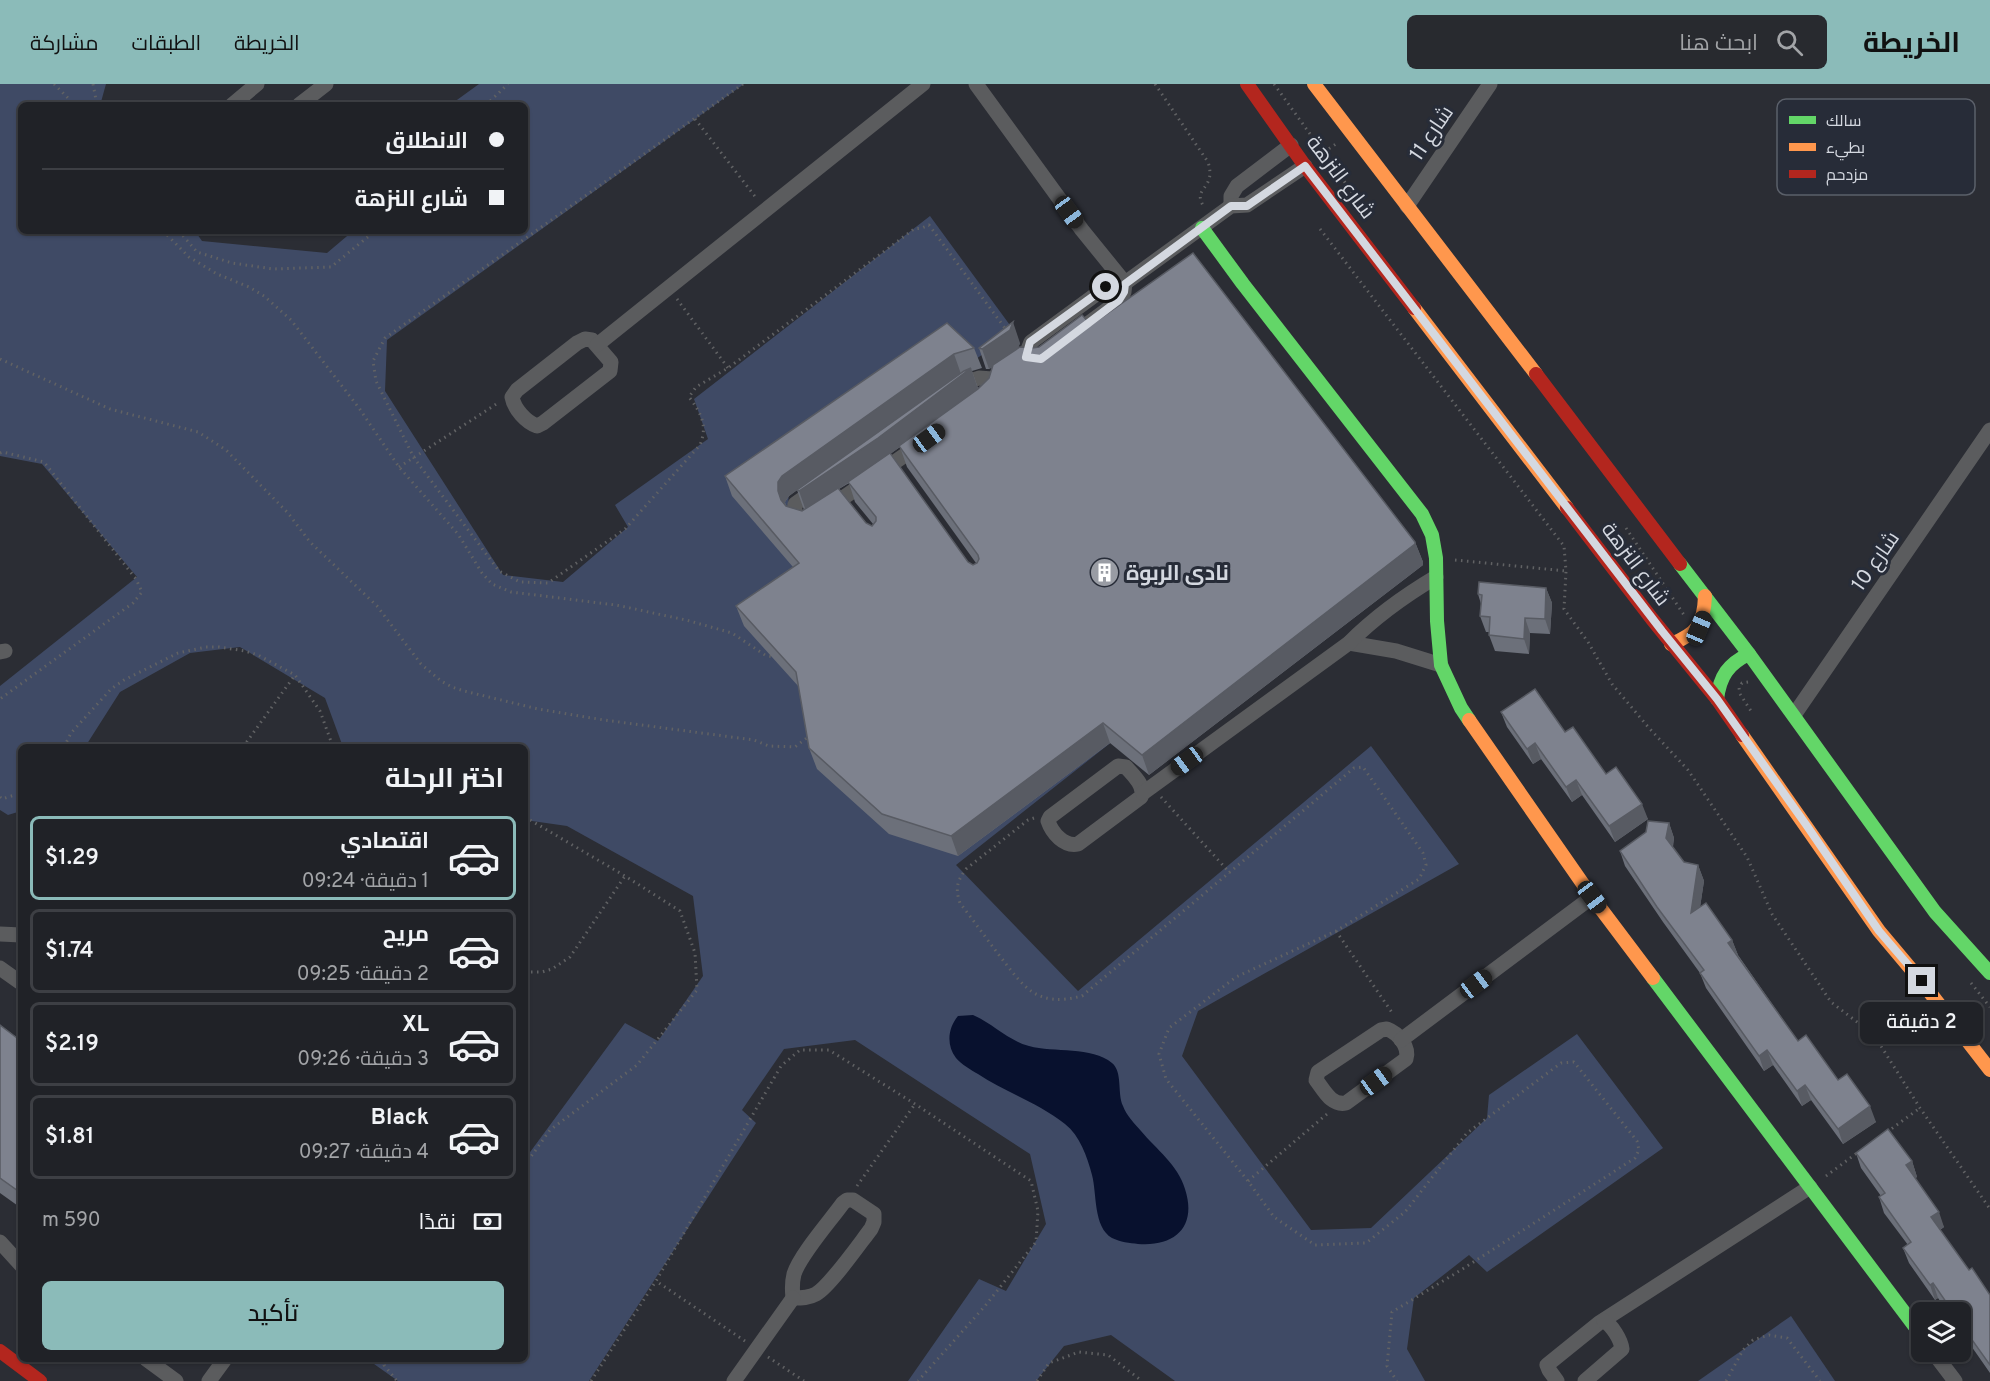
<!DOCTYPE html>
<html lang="ar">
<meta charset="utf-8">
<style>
:root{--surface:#202227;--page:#282a2f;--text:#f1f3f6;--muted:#a2a4a7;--line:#3d3f44;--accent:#8bbbb9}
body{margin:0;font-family:Overpass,Cairo,sans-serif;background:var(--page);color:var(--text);direction:rtl;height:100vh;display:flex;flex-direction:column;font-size:22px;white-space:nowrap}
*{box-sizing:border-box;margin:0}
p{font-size:20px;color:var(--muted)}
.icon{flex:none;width:33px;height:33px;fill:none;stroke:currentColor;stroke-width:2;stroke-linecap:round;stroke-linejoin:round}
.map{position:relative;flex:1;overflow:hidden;direction:ltr}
.side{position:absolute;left:18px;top:660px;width:510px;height:618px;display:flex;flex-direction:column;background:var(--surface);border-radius:9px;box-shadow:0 2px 4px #0004,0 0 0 2px var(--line);direction:rtl}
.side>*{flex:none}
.guide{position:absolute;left:18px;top:18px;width:510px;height:132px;border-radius:9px;box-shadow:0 2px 4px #0004,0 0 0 2px var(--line);direction:rtl;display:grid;align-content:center;height:132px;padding:0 24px;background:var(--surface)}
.fabs{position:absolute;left:1911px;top:1218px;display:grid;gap:12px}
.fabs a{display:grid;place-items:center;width:60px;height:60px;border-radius:9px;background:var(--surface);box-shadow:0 2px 4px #0004,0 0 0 2px var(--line);font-size:30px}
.end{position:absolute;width:27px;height:27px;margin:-14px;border:8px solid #d4d8e0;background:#111;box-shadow:0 0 0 3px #111}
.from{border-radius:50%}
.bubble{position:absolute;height:42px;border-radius:9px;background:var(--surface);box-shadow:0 2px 4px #0004,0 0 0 2px var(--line);font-size:20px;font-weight:600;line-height:42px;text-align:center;direction:rtl}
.car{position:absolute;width:18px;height:36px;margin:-18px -9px;border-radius:8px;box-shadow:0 0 4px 2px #0007;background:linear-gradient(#222 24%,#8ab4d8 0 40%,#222 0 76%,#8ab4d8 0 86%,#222 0)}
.guide b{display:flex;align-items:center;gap:21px;height:57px;font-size:22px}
.guide b+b{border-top:2px solid var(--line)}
.guide i{width:15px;height:15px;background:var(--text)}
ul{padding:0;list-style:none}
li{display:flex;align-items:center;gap:18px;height:84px;margin:0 12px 9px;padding:0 12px;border:3px solid var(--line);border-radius:9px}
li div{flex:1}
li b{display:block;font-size:22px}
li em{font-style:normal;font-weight:600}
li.active{border-color:var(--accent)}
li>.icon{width:54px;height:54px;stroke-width:1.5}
h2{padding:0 24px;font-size:27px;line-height:72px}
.pay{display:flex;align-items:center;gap:15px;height:66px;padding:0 24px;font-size:22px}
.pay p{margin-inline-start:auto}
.action{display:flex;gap:12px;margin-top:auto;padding:12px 24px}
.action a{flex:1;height:69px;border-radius:9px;background:var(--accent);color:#111;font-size:24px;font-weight:600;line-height:69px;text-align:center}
header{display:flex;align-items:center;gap:36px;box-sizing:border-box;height:84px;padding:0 30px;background:var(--accent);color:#111}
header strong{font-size:28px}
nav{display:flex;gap:33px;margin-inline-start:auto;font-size:21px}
.search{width:420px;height:54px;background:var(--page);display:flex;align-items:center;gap:15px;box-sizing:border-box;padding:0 21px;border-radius:9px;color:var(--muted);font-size:22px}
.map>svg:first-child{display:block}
.green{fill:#3f4a65}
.water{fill:#08112e}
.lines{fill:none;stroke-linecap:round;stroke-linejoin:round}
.path{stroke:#616264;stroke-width:3;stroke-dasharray:1.5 4.5;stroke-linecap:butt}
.street{stroke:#5b5c5e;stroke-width:15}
.fast{stroke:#63d668;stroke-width:14}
.slow{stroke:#ff974d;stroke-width:14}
.jam{stroke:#b3261e;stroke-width:14}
.wall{fill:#6c707a;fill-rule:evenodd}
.shaded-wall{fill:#585b63}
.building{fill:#7e828e;stroke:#585b63;stroke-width:1.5}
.route{stroke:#d4d8e0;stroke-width:8}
.labels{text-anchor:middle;stroke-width:6;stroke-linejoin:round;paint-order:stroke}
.street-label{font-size:21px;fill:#d4d8e0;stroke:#272c38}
.poi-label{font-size:21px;font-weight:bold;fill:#d4d8e0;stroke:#272c38;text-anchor:start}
.key{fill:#272c38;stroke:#5b606a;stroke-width:1.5}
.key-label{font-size:16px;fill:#d4d8e0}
</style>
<header>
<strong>الخريطة</strong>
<div class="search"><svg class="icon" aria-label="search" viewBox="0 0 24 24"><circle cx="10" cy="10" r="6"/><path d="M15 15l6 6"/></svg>ابحث هنا</div>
<nav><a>الخريطة</a><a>الطبقات</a><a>مشاركة</a></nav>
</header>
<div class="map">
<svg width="1990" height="1297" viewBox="0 0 1990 1297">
<rect width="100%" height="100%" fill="#2b2d34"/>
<!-- green -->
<g class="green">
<polygon points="0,0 106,0 101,18 104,21 21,21 21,147 195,147 202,157 327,169 353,147 525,147 525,21 450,21 479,0 744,0 387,256 385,307 503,491 563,498 628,443 615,421 708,355 694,315 930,132 1015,248 960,286 789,398 788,431 1123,649 956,781 1078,907 1371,662 1459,780 1198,927 1182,972 1311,1146 1371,1144 1487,1034 1489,1011 1577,950 1663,1064 1487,1188 1469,1171 1414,1214 1407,1265 1425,1297 1175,1297 1111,1251 1064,1262 1036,1297 908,1297 979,1195 1006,1207 1046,1140 1030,1070 855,956 784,965 742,1026 756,1039 589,1297 398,1297 367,1275 525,1275 525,1075 625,939 658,957 703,892 693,812 567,742 525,736 525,663 343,663 325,614 240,563 190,569 120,608 85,663 21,663 21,727 8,731 0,726 0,602 137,493 42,380 0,372"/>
<polygon points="1791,1232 1835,1297 1698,1297"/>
</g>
<!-- water -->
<path class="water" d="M973,931C992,939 1009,957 1029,962C1054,969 1092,962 1112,979C1123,988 1117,1009 1123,1022C1126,1031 1135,1040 1141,1047C1156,1065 1178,1081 1185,1105C1197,1142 1176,1163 1138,1160C1130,1159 1120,1158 1112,1154C1093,1143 1097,1109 1092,1091C1087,1072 1080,1052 1065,1040C1039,1019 1005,1008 978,990C971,986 961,980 956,974C946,961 948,944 958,932Z"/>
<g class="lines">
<!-- path -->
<g class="path">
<polyline points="54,0 75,21"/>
<polyline points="93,0 97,21"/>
<path d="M743,0L385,254L373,277L376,297L414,374L499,487L520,498L548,499L625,445L700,361C708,341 701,329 689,313L696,303L728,284L914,145L922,144L929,141L1007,247"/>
<path d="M1155,0L1208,78C1217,106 1191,103 1204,123"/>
<polyline points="1274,0 1357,115"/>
<polyline points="486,21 508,0"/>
<polyline points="695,35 757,115"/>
<polyline points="1324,68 1336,60"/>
<polyline points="1320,145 1564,462 1566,487 1564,525 1588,558 1612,600 1649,644 1688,686 1747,773 1772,830 1831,918 1874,951 1920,1024 1990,1125"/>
<polyline points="163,147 189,173 217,190 249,203 264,212 291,236 359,324 399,383 458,450 482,489 492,500 511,508 616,521 686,536 732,549 765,571 773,573"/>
<polyline points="179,147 197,168 232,179 273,185 331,183 375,147"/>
<polyline points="677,215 728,284"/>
<polyline points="0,275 110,325 198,348 226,366 288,429 310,458 377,522 421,580 441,597 452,603 464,607 538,625 604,636 754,656 769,662 795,663 808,653"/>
<polyline points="0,369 3,368 44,378 136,495 142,508 133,519 0,615"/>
<polyline points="399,383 498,319"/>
<polyline points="1626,444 1684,531"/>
<polyline points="1455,476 1566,487"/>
<polyline points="1748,598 1742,599 1739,604 1740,610 1751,627"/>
<polyline points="64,663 71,649 111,605 124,596 178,569 206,563 219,563 245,567 258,571 295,591 320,627 333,663"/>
<polyline points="243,663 295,591"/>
<polyline points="0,713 2,715 21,709"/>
<polyline points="1161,713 1230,789"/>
<polyline points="525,733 625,792 680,827 695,869 697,906 637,981 550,1046 525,1081"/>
<path d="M1034,734L1028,736L966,785C957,797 955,805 960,819C973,836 986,854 999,871C1024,903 1036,924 1082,912L1354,684L1363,683L1423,769L1426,781L1419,795L1336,847L1236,893L1169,944L1159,970L1166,995L1248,1097L1274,1133L1315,1161L1366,1159L1405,1128L1467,1049L1561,979L1574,978L1637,1057L1639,1066L1635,1074L1461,1186L1392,1228L1387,1282L1397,1297"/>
<polyline points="1336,847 1393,930"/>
<polyline points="525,888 542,888 552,885 570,873 625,792"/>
<polyline points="1971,899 1990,923"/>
<polyline points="1887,1048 1920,1024"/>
<polyline points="1826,1092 1857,1069"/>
<polyline points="1248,1097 1327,1030"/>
<polyline points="857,1102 915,1020"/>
<polyline points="745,1257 656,1197 781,982 800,966 829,966 915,1020 1031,1097 1038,1127 1036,1158 985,1222 918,1297"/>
<polyline points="768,1273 804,1297"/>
<polyline points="385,1275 384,1281 397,1297"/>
<polyline points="591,1297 656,1197"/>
<polyline points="1037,1297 1049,1279 1079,1268 1108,1271 1142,1297"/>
<polyline points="1726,1297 1743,1266 1753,1256 1769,1251 1787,1254 1820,1297"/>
</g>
<!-- street -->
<g class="street">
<polyline points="976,0 1082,146 1125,199 1124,208 1120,216 1074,250"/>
<polyline points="232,21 257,0"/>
<polyline points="299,21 326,0"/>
<polyline points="1231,122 1231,112 1237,102 1291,61"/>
<polyline points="1407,122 1490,0"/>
<path d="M585,255L592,256L611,278L610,287L543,339L537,342C526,338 514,325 512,313L517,306L577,259Z"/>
<polyline points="597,261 923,0"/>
<polyline points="958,304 967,298 979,294 992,295 1025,273 1031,258 1106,203 1125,199 1231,122 1247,121 1305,82"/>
<polyline points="830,423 918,362"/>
<path d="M807,438C797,436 794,430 795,420L816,405"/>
<polyline points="1349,559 1396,567 1441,581"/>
<polyline points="0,568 5,567"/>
<polyline points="1794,631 1990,346"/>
<path d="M1118,682L1126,683C1133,691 1146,702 1141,713L1078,760C1064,763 1052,749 1048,737L1050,733Z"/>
<path d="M1143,709L1349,559C1376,532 1404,512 1436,493"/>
<polyline points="0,850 21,851"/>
<polyline points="0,884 21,899"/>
<path d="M1387,945C1398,949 1410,963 1406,975L1346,1019C1331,1022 1324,1006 1316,996L1318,988L1381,946Z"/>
<polyline points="1401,956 1592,813"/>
<path d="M847,1116H853L874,1130V1138L871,1145C860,1159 830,1202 816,1210C809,1214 802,1214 793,1214C792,1205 792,1198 794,1190C800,1171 830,1137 843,1119Z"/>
<polyline points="0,1158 21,1181"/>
<polyline points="1933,1268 1955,1297"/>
<polyline points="146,1275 176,1297"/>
<polyline points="209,1297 225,1275"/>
<polyline points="734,1297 793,1214"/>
<polyline points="1557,1297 1549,1286 1547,1281 1599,1239 1810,1103"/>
<path d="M1585,1297L1622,1265C1621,1256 1612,1241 1604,1237"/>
</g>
<!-- fast -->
<g class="fast">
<polyline points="1202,144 1243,200 1422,430 1432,451 1436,474 1437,537 1441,581 1461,624 1469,636"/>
<polyline points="1680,480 1749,570 1935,828 1990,889"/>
<path d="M1717,615C1720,592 1728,580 1749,570"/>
<polyline points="1653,894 1922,1252"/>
</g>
<!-- slow -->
<g class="slow">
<polyline points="1314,0 1536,290"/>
<polyline points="1414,224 1567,424"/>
<path d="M1671,560C1697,550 1704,540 1705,512"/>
<polyline points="1469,636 1592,813 1653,894"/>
<polyline points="1742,651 1879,847 1921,897 1990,986"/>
</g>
<!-- jam -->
<g class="jam">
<polyline points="1247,0 1305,82 1414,224"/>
<polyline points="1536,290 1680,480"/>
<polyline points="1567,424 1652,535 1717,615 1742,651"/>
<polyline points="0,1267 40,1297"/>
</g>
</g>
<!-- wall -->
<g class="wall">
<path d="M947,239L974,264L982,284L972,287L978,304L989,294L993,283L989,285H986L979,264L1020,259L1018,264H1032L1039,263L1091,241L1415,458L1423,478V481L1149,691L1110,659L958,772L889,750L817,685L809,664L799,603L744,542L736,522L793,483L732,412L725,392ZM900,363L907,383L976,479L973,481L968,478L890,370ZM849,399L855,418L873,440L872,442L866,439L839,405ZM797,406L804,426L802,427L786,422L785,418L789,412Z"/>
<polygon points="1546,504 1552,519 1550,550 1530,549 1529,570 1495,567 1489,551 1490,548 1486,548 1480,532 1481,520 1478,510"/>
<polygon points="1501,628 1565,648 1606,690 1648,735 1615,758 1582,711 1572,718 1541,675 1533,680 1507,643"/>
<polygon points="1669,739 1674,754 1673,763 1684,778 1698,781 1704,797 1700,823 1732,856 1738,871 1798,957 1838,996 1876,1038 1843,1060 1811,1016 1802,1022 1773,981 1764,987 1706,904 1700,889 1663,838 1625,782 1620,767"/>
<polygon points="0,941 21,957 21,1124 0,1109"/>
<polygon points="1856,1069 1912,1077 1917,1093 1915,1094 1944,1143 1940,1146 1969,1186 1990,1211 1990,1289 1960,1246 1960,1228 1948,1228 1938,1214 1935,1216 1909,1179 1903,1164 1908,1161 1884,1129 1879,1113 1881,1112 1861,1084"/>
</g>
<!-- shaded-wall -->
<g class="shaded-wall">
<polygon points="1013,238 1020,259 1017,267 989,285 982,265"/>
<polygon points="954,270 961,290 789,412 785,418 785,427 778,407 778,398 782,392"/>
<polygon points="971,284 978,305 885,374 806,427 799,407"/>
<polygon points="1415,458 1423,478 1423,481 1149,691 1142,671"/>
<polygon points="1546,504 1552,519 1550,550 1545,535"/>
<polygon points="1525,534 1530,549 1529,570 1524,555"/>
<polygon points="1103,639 1110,659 958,772 951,752"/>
<polygon points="1535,659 1541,675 1533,680 1527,665"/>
<polygon points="1576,696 1582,711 1572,718 1566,703"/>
<polygon points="1642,720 1648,735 1615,758 1609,742"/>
<polygon points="1669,739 1674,754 1671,770 1666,754"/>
<polygon points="1698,781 1704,797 1697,844 1691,829"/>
<polygon points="1732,856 1738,871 1728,859"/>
<polygon points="1767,966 1773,981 1764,987 1759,972"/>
<polygon points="1805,1001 1811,1016 1802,1022 1797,1007"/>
<polygon points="1870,1022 1876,1038 1843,1060 1838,1045"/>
<polygon points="1912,1077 1917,1093 1912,1097 1906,1081"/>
<polygon points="1939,1128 1944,1143 1937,1148 1931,1133"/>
<polygon points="1933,1199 1938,1214 1935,1216 1930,1201"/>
</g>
<!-- building -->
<g class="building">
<polygon points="1193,169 1415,458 1415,460 1142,671 1103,639 951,752 882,730 809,664 796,588 736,522 799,479 725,392 947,239 974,264 954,270 782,392 778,398 778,407 781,416 786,422 802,427 838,404 866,439 872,442 876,437 876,433 848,398 890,369 968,478 973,481 977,479 979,475 978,471 899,362 978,305 989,294 993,281 1020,263 1032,264 1039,263 1082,231 1091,241"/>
<polygon points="1013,238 1010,246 982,265 979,264"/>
<polygon points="971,284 878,354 799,407 797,406 964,287"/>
<polygon points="1479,498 1546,504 1545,535 1525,534 1524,555 1489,551 1490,533 1480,532 1482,511 1478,510"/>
<polygon points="1535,605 1565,648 1573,643 1606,690 1616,683 1642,720 1609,742 1576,696 1566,703 1535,659 1527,665 1501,628"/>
<polygon points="1648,737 1669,739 1666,754 1684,778 1698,781 1691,829 1706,819 1732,856 1728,859 1798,957 1806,951 1838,996 1847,990 1870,1022 1838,1045 1805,1001 1797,1007 1767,966 1759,972 1700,889 1704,886 1657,823 1620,767 1646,748"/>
<polygon points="0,941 21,957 21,1109 0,1094"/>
<polygon points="1888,1045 1912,1077 1906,1081 1939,1128 1931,1133 1969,1186 1972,1184 1990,1211 1990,1281 1960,1239 1960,1228 1953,1228 1933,1199 1930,1201 1903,1164 1911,1158 1879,1113 1885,1109 1856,1069"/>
</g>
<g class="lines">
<!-- route -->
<polyline class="route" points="1106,203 1030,258 1026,273 1041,275 1119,216 1124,208 1125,200 1231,122 1247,122 1305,82 1662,547 1717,615 1807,742 1879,847 1922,897"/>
</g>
<!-- icons -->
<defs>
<symbol id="building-disc" viewBox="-11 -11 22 22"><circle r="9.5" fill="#999ca4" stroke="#272c38"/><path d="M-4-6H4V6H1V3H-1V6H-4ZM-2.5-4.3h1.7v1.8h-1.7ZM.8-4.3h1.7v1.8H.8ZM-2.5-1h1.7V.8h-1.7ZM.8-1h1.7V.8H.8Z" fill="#fff"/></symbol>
</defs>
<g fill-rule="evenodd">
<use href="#building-disc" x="1088" y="472" width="33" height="33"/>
</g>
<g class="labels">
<!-- street labels -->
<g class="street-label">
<text transform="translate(1431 49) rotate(-56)" y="7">شارع 11</text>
<text transform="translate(1341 93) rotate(53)" y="7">شارع النزهة</text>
<text transform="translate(1875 477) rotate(-55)" y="7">شارع 10</text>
<text transform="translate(1636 480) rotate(53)" y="7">شارع النزهة</text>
</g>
<!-- poi labels -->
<g class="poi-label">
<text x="1126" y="496">نادى الربوة</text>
</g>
</g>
<!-- legend -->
<rect x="1777" y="15" width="198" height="96" rx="9" class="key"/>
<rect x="1789" y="32" width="27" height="8" fill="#63d668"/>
<rect x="1789" y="59" width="27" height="8" fill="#ff974d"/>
<rect x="1789" y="86" width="27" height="8" fill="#b3261e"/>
<g class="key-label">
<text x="1826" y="42">سالك</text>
<text x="1826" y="69">بطيء</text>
<text x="1826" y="96">مزدحم</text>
</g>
</svg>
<div class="fabs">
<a><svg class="icon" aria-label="layers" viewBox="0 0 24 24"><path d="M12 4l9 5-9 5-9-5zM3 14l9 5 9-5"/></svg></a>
</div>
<i class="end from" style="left:1106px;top:203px"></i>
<i class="end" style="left:1922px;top:897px"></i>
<div class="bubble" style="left:1860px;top:918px;width:123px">2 دقيقة</div>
<i class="car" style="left:1069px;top:128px;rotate:144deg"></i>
<i class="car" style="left:929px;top:354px;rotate:54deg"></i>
<i class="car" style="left:1699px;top:544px;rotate:23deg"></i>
<i class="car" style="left:1187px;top:677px;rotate:234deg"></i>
<i class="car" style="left:1592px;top:813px;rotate:143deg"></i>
<i class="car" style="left:1476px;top:900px;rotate:53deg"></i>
<i class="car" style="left:1376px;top:997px;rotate:54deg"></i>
<div class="guide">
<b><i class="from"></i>الانطلاق</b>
<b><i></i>شارع النزهة</b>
</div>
<section class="side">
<h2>اختر الرحلة</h2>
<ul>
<li class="active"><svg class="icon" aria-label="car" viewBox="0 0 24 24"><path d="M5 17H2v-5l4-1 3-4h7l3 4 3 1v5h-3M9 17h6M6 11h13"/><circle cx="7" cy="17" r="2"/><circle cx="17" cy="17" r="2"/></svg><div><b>اقتصادي</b><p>1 دقيقة · 09:24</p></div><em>$1.29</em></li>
<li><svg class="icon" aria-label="car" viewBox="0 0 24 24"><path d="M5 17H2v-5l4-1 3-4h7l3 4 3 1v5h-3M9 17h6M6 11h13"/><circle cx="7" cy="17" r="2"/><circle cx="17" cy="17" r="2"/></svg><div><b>مريح</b><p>2 دقيقة · 09:25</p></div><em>$1.74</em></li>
<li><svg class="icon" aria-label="car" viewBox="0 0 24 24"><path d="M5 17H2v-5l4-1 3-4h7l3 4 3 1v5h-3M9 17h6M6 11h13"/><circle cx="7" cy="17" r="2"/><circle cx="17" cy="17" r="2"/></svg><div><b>XL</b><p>3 دقيقة · 09:26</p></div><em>$2.19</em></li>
<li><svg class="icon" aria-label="car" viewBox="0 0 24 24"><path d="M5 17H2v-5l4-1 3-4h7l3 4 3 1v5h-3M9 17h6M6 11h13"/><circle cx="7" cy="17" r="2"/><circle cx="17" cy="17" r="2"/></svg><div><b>Black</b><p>4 دقيقة · 09:27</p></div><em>$1.81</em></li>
</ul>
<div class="pay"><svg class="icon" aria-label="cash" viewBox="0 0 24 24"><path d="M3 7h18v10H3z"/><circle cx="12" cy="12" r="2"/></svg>نقدًا<p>590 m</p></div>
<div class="action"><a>تأكيد</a></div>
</section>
</div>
